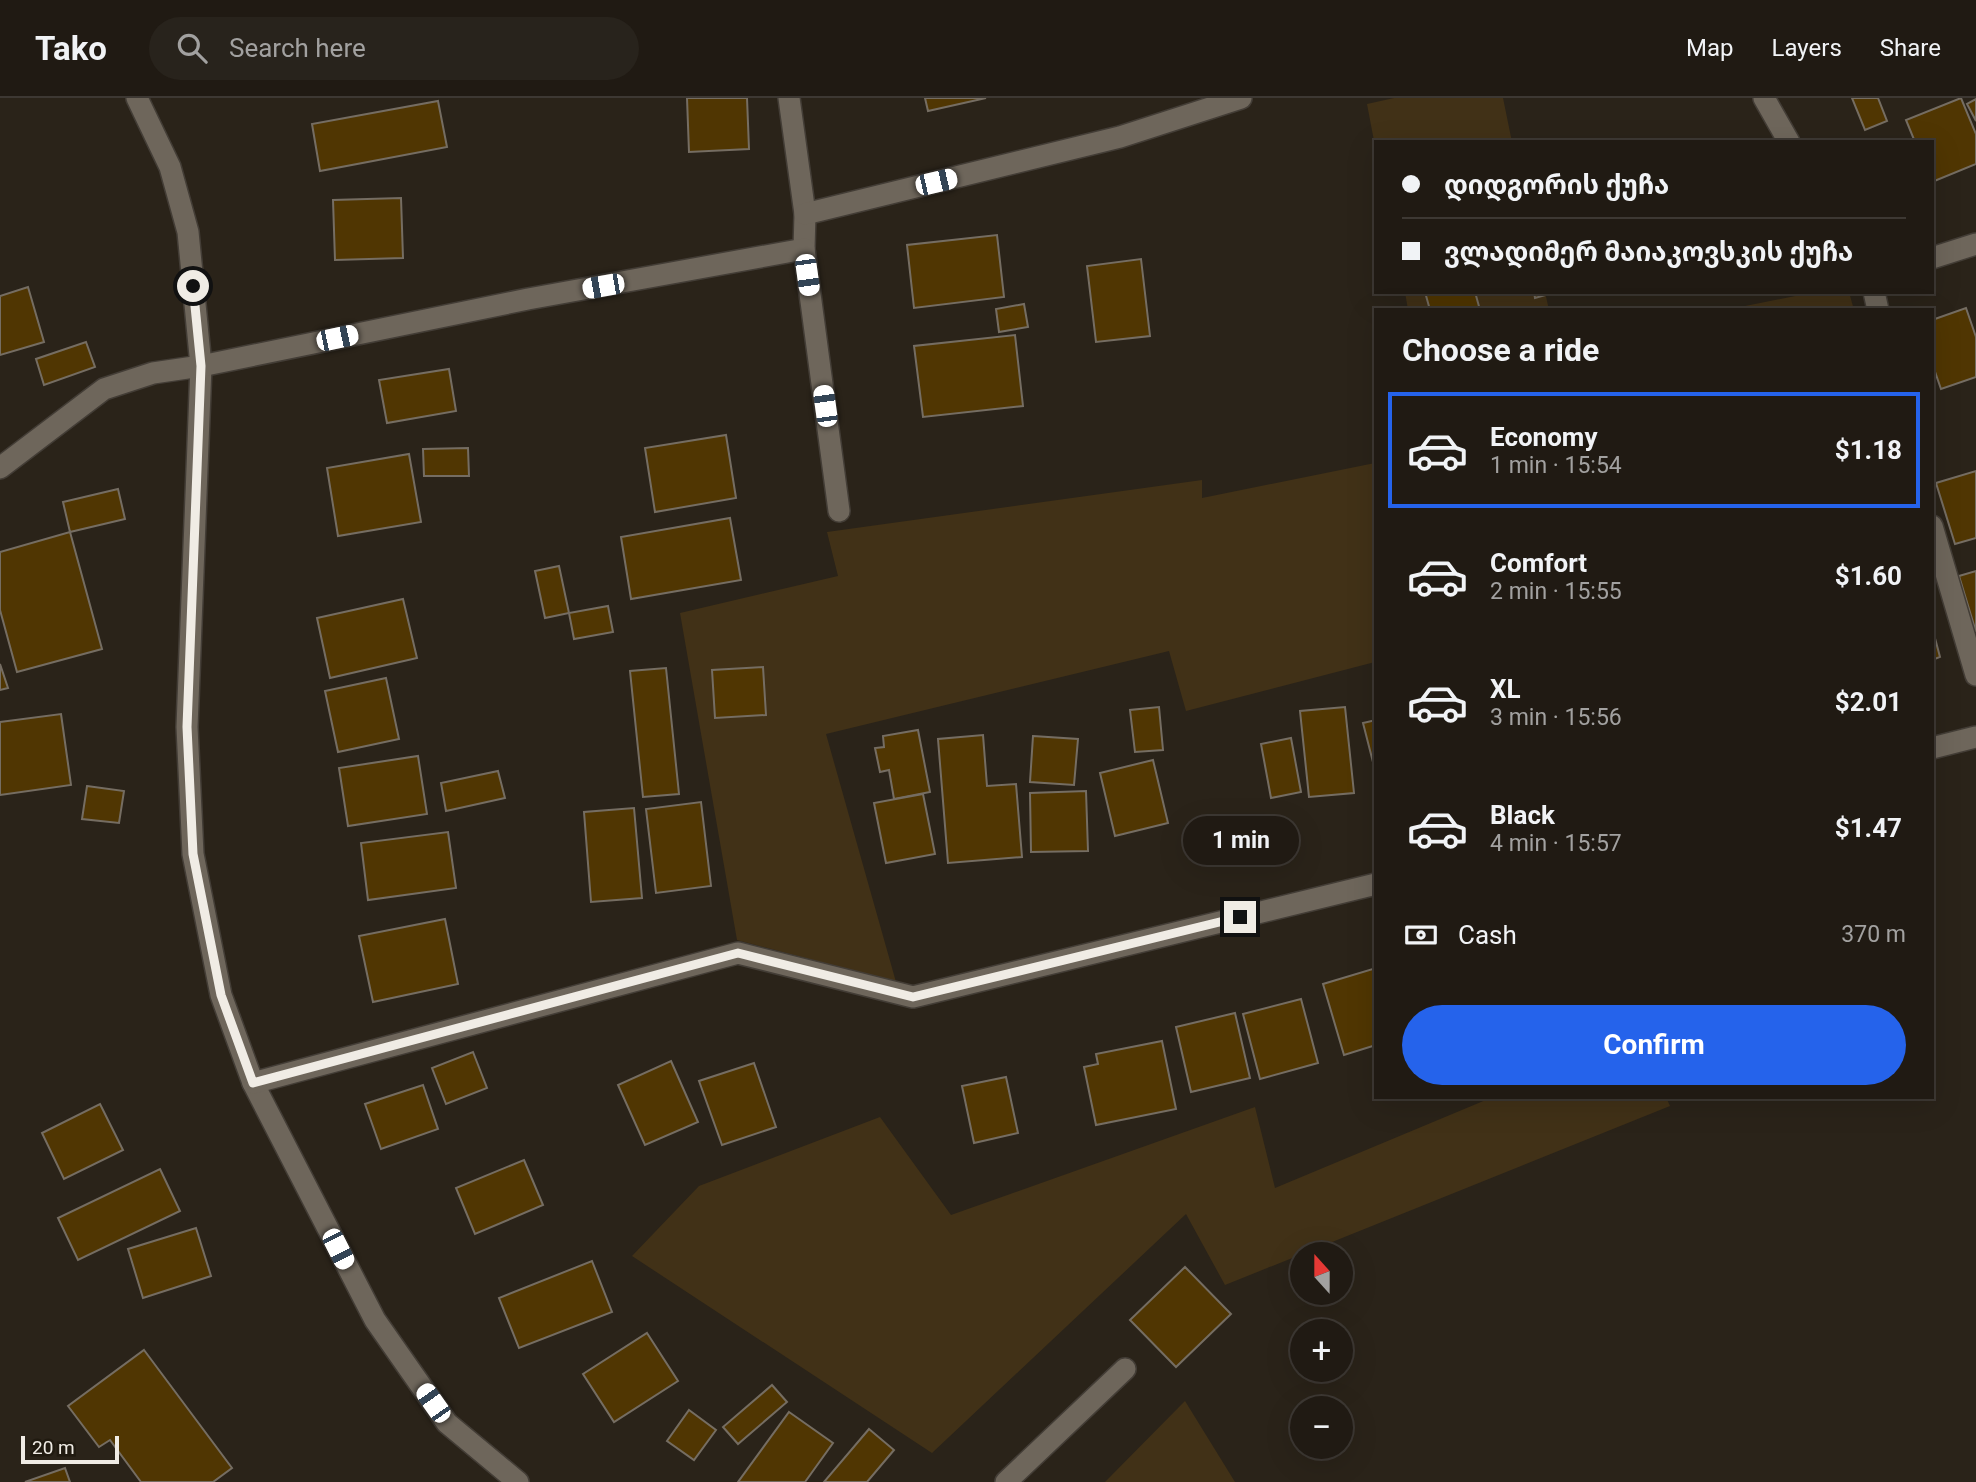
<!DOCTYPE html>
<meta charset="utf-8">
<style>
:root{--surface:#201a13;--page:#28231c;--text:#f1f3f6;--muted:#a2a1a0;--line:#3d3833;--accent:#2563eb}
body{margin:0;font-family:Roboto,"Noto Sans Georgian",sans-serif;background:var(--page);color:var(--text);height:100vh;display:flex;flex-direction:column;font-size:26px;white-space:nowrap}
*{box-sizing:border-box;margin:0}
p{font-size:23px;color:var(--muted)}
.icon{flex:none;width:38px;height:38px;fill:none;stroke:currentColor;stroke-width:2;stroke-linecap:round;stroke-linejoin:round}
.map{position:relative;flex:1;overflow:hidden}
.sheet{position:absolute;left:1374px;top:210px;width:560px;height:791px;display:flex;flex-direction:column;background:var(--surface);border-radius:0px;box-shadow:0 7px 28px #0002,0 0 0 2px var(--line)}
.sheet>*{flex:none}
.top-card{position:absolute;left:1374px;top:42px;width:560px;height:154px;border-radius:0px;box-shadow:0 7px 28px #0002,0 0 0 2px var(--line);display:grid;align-content:center;height:154px;padding:0 28px;background:var(--surface)}
.needle{width:46px;rotate:339deg}
.buttons{position:absolute;left:1290px;top:1144px;display:grid;gap:14px}
.buttons a{display:grid;place-items:center;width:63px;height:63px;border-radius:50%;background:var(--surface);box-shadow:0 7px 28px #0002,0 0 0 2px var(--line);font-size:35px}
.scale{position:absolute;left:21px;bottom:18px;width:98px;box-sizing:border-box;padding-left:7px;border:4px solid #f0ece5;border-top:0;font-size:19px;line-height:24px;white-space:nowrap;color:#f0ece5;-webkit-text-stroke:5px #201a10;paint-order:stroke}
.end{position:absolute;width:32px;height:32px;margin:-16px;border:9px solid #f0ece5;background:#111;box-shadow:0 0 0 4px #111}
.from{border-radius:50%}
.bubble{position:absolute;height:49px;border-radius:24px;background:var(--surface);box-shadow:0 7px 28px #0002,0 0 0 2px var(--line);font-size:23px;font-weight:700;line-height:49px;text-align:center}
.car{position:absolute;width:21px;height:42px;margin:-21px -10px;border-radius:9px;box-shadow:0 0 5px 2px #0007;background:linear-gradient(#fff 24%,#345 0 40%,#fff 0 76%,#345 0 86%,#fff 0)}
.top-card b{display:flex;align-items:center;gap:24px;height:66px;font-size:26px}
.top-card b+b{border-top:2px solid var(--line)}
.top-card i{width:18px;height:18px;background:var(--text)}
ul{padding:0;list-style:none}
li{display:flex;align-items:center;gap:21px;height:116px;margin:0 14px 10px;padding:0 14px;border:4px solid transparent;border-radius:0px}
li div{flex:1}
li b{display:block;font-size:26px}
li em{font-style:normal;font-weight:700}
li.active{border-color:var(--accent)}
li>.icon{width:63px;height:63px;stroke-width:1.5}
h2{padding:0 28px;font-size:32px;line-height:84px}
.pay{display:flex;align-items:center;gap:18px;height:77px;padding:0 28px;font-size:26px}
.pay p{margin-inline-start:auto}
.primary-button{display:flex;gap:14px;margin-top:auto;padding:14px 28px}
.primary-button a{flex:1;height:80px;border-radius:42px;background:var(--accent);color:#fff;font-size:28px;font-weight:700;line-height:80px;text-align:center}
header{display:flex;align-items:center;gap:42px;box-sizing:border-box;height:98px;padding:0 35px;background:var(--surface);border-bottom:2px solid var(--line)}
header strong{font-size:33px}
nav{display:flex;gap:38px;margin-inline-start:auto;font-size:24px}
.search{width:490px;height:63px;background:var(--page);display:flex;align-items:center;gap:18px;box-sizing:border-box;padding:0 24px;border-radius:38px;color:var(--muted);font-size:26px}
.map>svg:first-child{display:block}
.green{fill:#413117}
.building{fill:#503602;stroke:#756d62;stroke-width:2}
.lines{fill:none;stroke-linecap:round;stroke-linejoin:round}
.minor-casing{stroke:#433d36;stroke-width:24}
.minor{stroke:#6e665b;stroke-width:21}
.route{stroke:#f0ece5;stroke-width:9}
</style>
<header>
<strong>Tako</strong>
<div class="search"><svg class="icon" aria-label="search" viewBox="0 0 24 24"><circle cx="10" cy="10" r="6"/><path d="M15 15l6 6"/></svg>Search here</div>
<nav><a>Map</a><a>Layers</a><a>Share</a></nav>
</header>
<div class="map">
<svg width="1976" height="1384" viewBox="0 0 1976 1384">
<rect width="100%" height="100%" fill="#2a2319"/>
<!-- green -->
<g class="green">
<polygon points="1394,0 1503,0 1512,44 1376,44 1375,48 1367,6"/>
<polygon points="1405,194 1545,194 1549,212 1408,212"/>
<polygon points="1815,194 1849,194 1854,212 1725,212"/>
<polygon points="1375,365 1375,564 1186,613 1169,553 826,636 896,884 737,842 680,515 838,478 827,434 1202,382 1202,400"/>
<polygon points="1493,999 1666,999 1670,1008 1225,1187 1186,1116 932,1355 632,1158 699,1088 880,1019 951,1117 1255,1009 1275,1090"/>
<polygon points="1185,1303 1235,1384 1105,1384"/>
</g>
<!-- building -->
<g class="building">
<polygon points="687,0 747,0 749,51 689,54"/>
<polygon points="925,0 986,0 928,13"/>
<polygon points="1852,0 1878,0 1887,23 1865,32"/>
<polygon points="1961,0 1976,36 1976,66 1932,84 1932,44 1915,44 1906,22"/>
<polygon points="1976,1 1976,23 1967,6"/>
<polygon points="438,3 447,49 320,73 312,26"/>
<polygon points="401,100 403,160 335,162 333,102"/>
<polygon points="997,137 1004,199 914,210 907,147"/>
<polygon points="1141,161 1150,238 1096,244 1087,168"/>
<polygon points="28,189 44,244 0,257 0,198"/>
<polygon points="1425,194 1475,194 1480,212 1430,212"/>
<polygon points="1534,194 1556,194 1535,200"/>
<polygon points="1024,206 1028,229 999,234 996,211"/>
<polygon points="1966,210 1976,239 1976,279 1941,291 1932,265 1932,222"/>
<polygon points="1015,237 1023,308 923,319 914,248"/>
<polygon points="86,244 95,269 44,287 36,261"/>
<polygon points="449,271 456,313 387,325 379,282"/>
<polygon points="726,337 736,400 655,414 645,350"/>
<polygon points="468,350 469,378 424,378 423,351"/>
<polygon points="409,356 421,424 338,438 327,370"/>
<polygon points="1976,373 1976,440 1955,446 1936,385"/>
<polygon points="118,391 125,421 70,434 63,404"/>
<polygon points="730,420 741,482 631,501 621,439"/>
<polygon points="70,434 102,551 17,574 0,512 0,454"/>
<polygon points="559,468 569,515 545,520 535,473"/>
<polygon points="1976,473 1976,534 1959,478"/>
<polygon points="403,501 417,560 330,580 317,520"/>
<polygon points="608,508 613,534 574,541 569,515"/>
<polygon points="1932,529 1940,559 1932,562"/>
<polygon points="0,566 8,590 0,592"/>
<polygon points="763,569 766,617 715,620 712,572"/>
<polygon points="666,570 679,696 643,699 630,573"/>
<polygon points="386,580 399,641 338,654 325,593"/>
<polygon points="1159,609 1163,652 1135,654 1130,612"/>
<polygon points="1345,609 1354,695 1309,699 1300,613"/>
<polygon points="61,616 71,687 0,697 0,624"/>
<polygon points="1376,622 1376,672 1375,672 1363,625"/>
<polygon points="918,632 930,694 894,701 889,672 880,674 875,650 884,649 883,638"/>
<polygon points="983,637 987,688 1016,686 1022,759 948,765 938,641"/>
<polygon points="1033,638 1078,641 1074,687 1030,684"/>
<polygon points="1291,640 1301,694 1271,700 1261,646"/>
<polygon points="418,658 427,716 348,728 339,670"/>
<polygon points="1153,662 1168,725 1115,738 1100,675"/>
<polygon points="498,673 505,700 446,713 441,685"/>
<polygon points="87,688 124,693 119,725 82,721"/>
<polygon points="1086,693 1088,753 1031,754 1030,695"/>
<polygon points="923,696 935,756 886,765 874,705"/>
<polygon points="701,704 711,788 656,795 646,711"/>
<polygon points="634,710 642,800 591,804 584,714"/>
<polygon points="448,734 456,790 368,802 361,745"/>
<polygon points="445,821 458,886 373,904 359,838"/>
<polygon points="1376,870 1376,947 1344,957 1323,886"/>
<polygon points="1301,901 1318,965 1260,981 1243,916"/>
<polygon points="1235,915 1250,980 1191,994 1176,929"/>
<polygon points="1162,943 1176,1011 1096,1027 1084,969 1098,966 1096,956"/>
<polygon points="473,954 487,990 446,1006 432,970"/>
<polygon points="671,963 698,1024 645,1047 618,987"/>
<polygon points="754,965 776,1029 722,1047 699,983"/>
<polygon points="1006,979 1018,1035 974,1045 962,988"/>
<polygon points="423,987 438,1031 381,1051 365,1006"/>
<polygon points="100,1006 123,1052 64,1081 42,1035"/>
<polygon points="524,1062 543,1107 475,1136 456,1090"/>
<polygon points="160,1071 180,1113 78,1162 58,1120"/>
<polygon points="196,1130 211,1178 143,1200 128,1151"/>
<polygon points="592,1163 612,1214 519,1250 499,1200"/>
<polygon points="1185,1169 1231,1216 1176,1269 1130,1222"/>
<polygon points="647,1235 678,1283 614,1324 583,1276"/>
<polygon points="144,1252 232,1370 213,1384 141,1384 110,1342 99,1349 68,1308"/>
<polygon points="772,1287 787,1304 738,1346 723,1329"/>
<polygon points="689,1312 716,1332 694,1362 667,1343"/>
<polygon points="789,1314 833,1345 805,1384 738,1384"/>
<polygon points="869,1331 894,1352 867,1384 824,1384"/>
<polygon points="65,1370 70,1384 25,1384"/>
</g>
<g class="lines">
<defs>
<g id="minor">
<polyline points="137,0 170,69 188,134 201,268 187,629 193,756 221,897 253,985 375,1222 447,1325 518,1384"/>
<polyline points="789,0 805,116 804,151 839,413"/>
<polyline points="1764,0 1789,44"/>
<polyline points="805,116 1120,39 1241,0"/>
<polyline points="1932,160 1976,146"/>
<polyline points="1874,194 1878,212"/>
<polyline points="0,370 104,291 153,275 201,268 528,201 804,151"/>
<polyline points="1932,428 1976,577"/>
<polyline points="1932,650 1976,639"/>
<polyline points="253,985 738,855 913,899 1376,786"/>
<polyline points="1006,1384 1125,1271"/>
</g>
</defs>
<!-- minor casing -->
<use href="#minor" class="minor-casing"/>
<!-- minor -->
<use href="#minor" class="minor"/>
</g>
<g class="lines">
<!-- route -->
<polyline class="route" points="193,188 201,268 187,629 193,756 221,897 253,985 738,855 913,899 1240,819"/>
</g>
</svg>
<div class="buttons">
<a><svg class="needle" viewBox="-14 -14 28 28"><path d="M0-13l5 13h-10z" fill="#e53935"/><path d="M0 13l5-13h-10z" fill="#a2a1a0"/></svg></a>
<a>+</a>
<a>−</a>
</div>
<div class="scale">20 m</div>
<i class="end from" style="left:193px;top:188px"></i>
<i class="end" style="left:1240px;top:819px"></i>
<div class="bubble" style="left:1183px;top:718px;width:116px">1 min</div>
<i class="car" style="left:936px;top:84px;rotate:77deg"></i>
<i class="car" style="left:807px;top:177px;rotate:172deg"></i>
<i class="car" style="left:603px;top:188px;rotate:260deg"></i>
<i class="car" style="left:337px;top:240px;rotate:78deg"></i>
<i class="car" style="left:825px;top:308px;rotate:352deg"></i>
<i class="car" style="left:338px;top:1151px;rotate:153deg"></i>
<i class="car" style="left:433px;top:1305px;rotate:325deg"></i>
<div class="top-card">
<b><i class="from"></i>დიდგორის ქუჩა</b>
<b><i></i>ვლადიმერ მაიაკოვსკის ქუჩა</b>
</div>
<section class="sheet">
<h2>Choose a ride</h2>
<ul>
<li class="active"><svg class="icon" aria-label="car" viewBox="0 0 24 24"><path d="M5 17H2v-5l4-1 3-4h7l3 4 3 1v5h-3M9 17h6M6 11h13"/><circle cx="7" cy="17" r="2"/><circle cx="17" cy="17" r="2"/></svg><div><b>Economy</b><p>1 min · 15:54</p></div><em>$1.18</em></li>
<li><svg class="icon" aria-label="car" viewBox="0 0 24 24"><path d="M5 17H2v-5l4-1 3-4h7l3 4 3 1v5h-3M9 17h6M6 11h13"/><circle cx="7" cy="17" r="2"/><circle cx="17" cy="17" r="2"/></svg><div><b>Comfort</b><p>2 min · 15:55</p></div><em>$1.60</em></li>
<li><svg class="icon" aria-label="car" viewBox="0 0 24 24"><path d="M5 17H2v-5l4-1 3-4h7l3 4 3 1v5h-3M9 17h6M6 11h13"/><circle cx="7" cy="17" r="2"/><circle cx="17" cy="17" r="2"/></svg><div><b>XL</b><p>3 min · 15:56</p></div><em>$2.01</em></li>
<li><svg class="icon" aria-label="car" viewBox="0 0 24 24"><path d="M5 17H2v-5l4-1 3-4h7l3 4 3 1v5h-3M9 17h6M6 11h13"/><circle cx="7" cy="17" r="2"/><circle cx="17" cy="17" r="2"/></svg><div><b>Black</b><p>4 min · 15:57</p></div><em>$1.47</em></li>
</ul>
<div class="pay"><svg class="icon" aria-label="cash" viewBox="0 0 24 24"><path d="M3 7h18v10H3z"/><circle cx="12" cy="12" r="2"/></svg>Cash<p>370 m</p></div>
<div class="primary-button"><a>Confirm</a></div>
</section>
</div>
